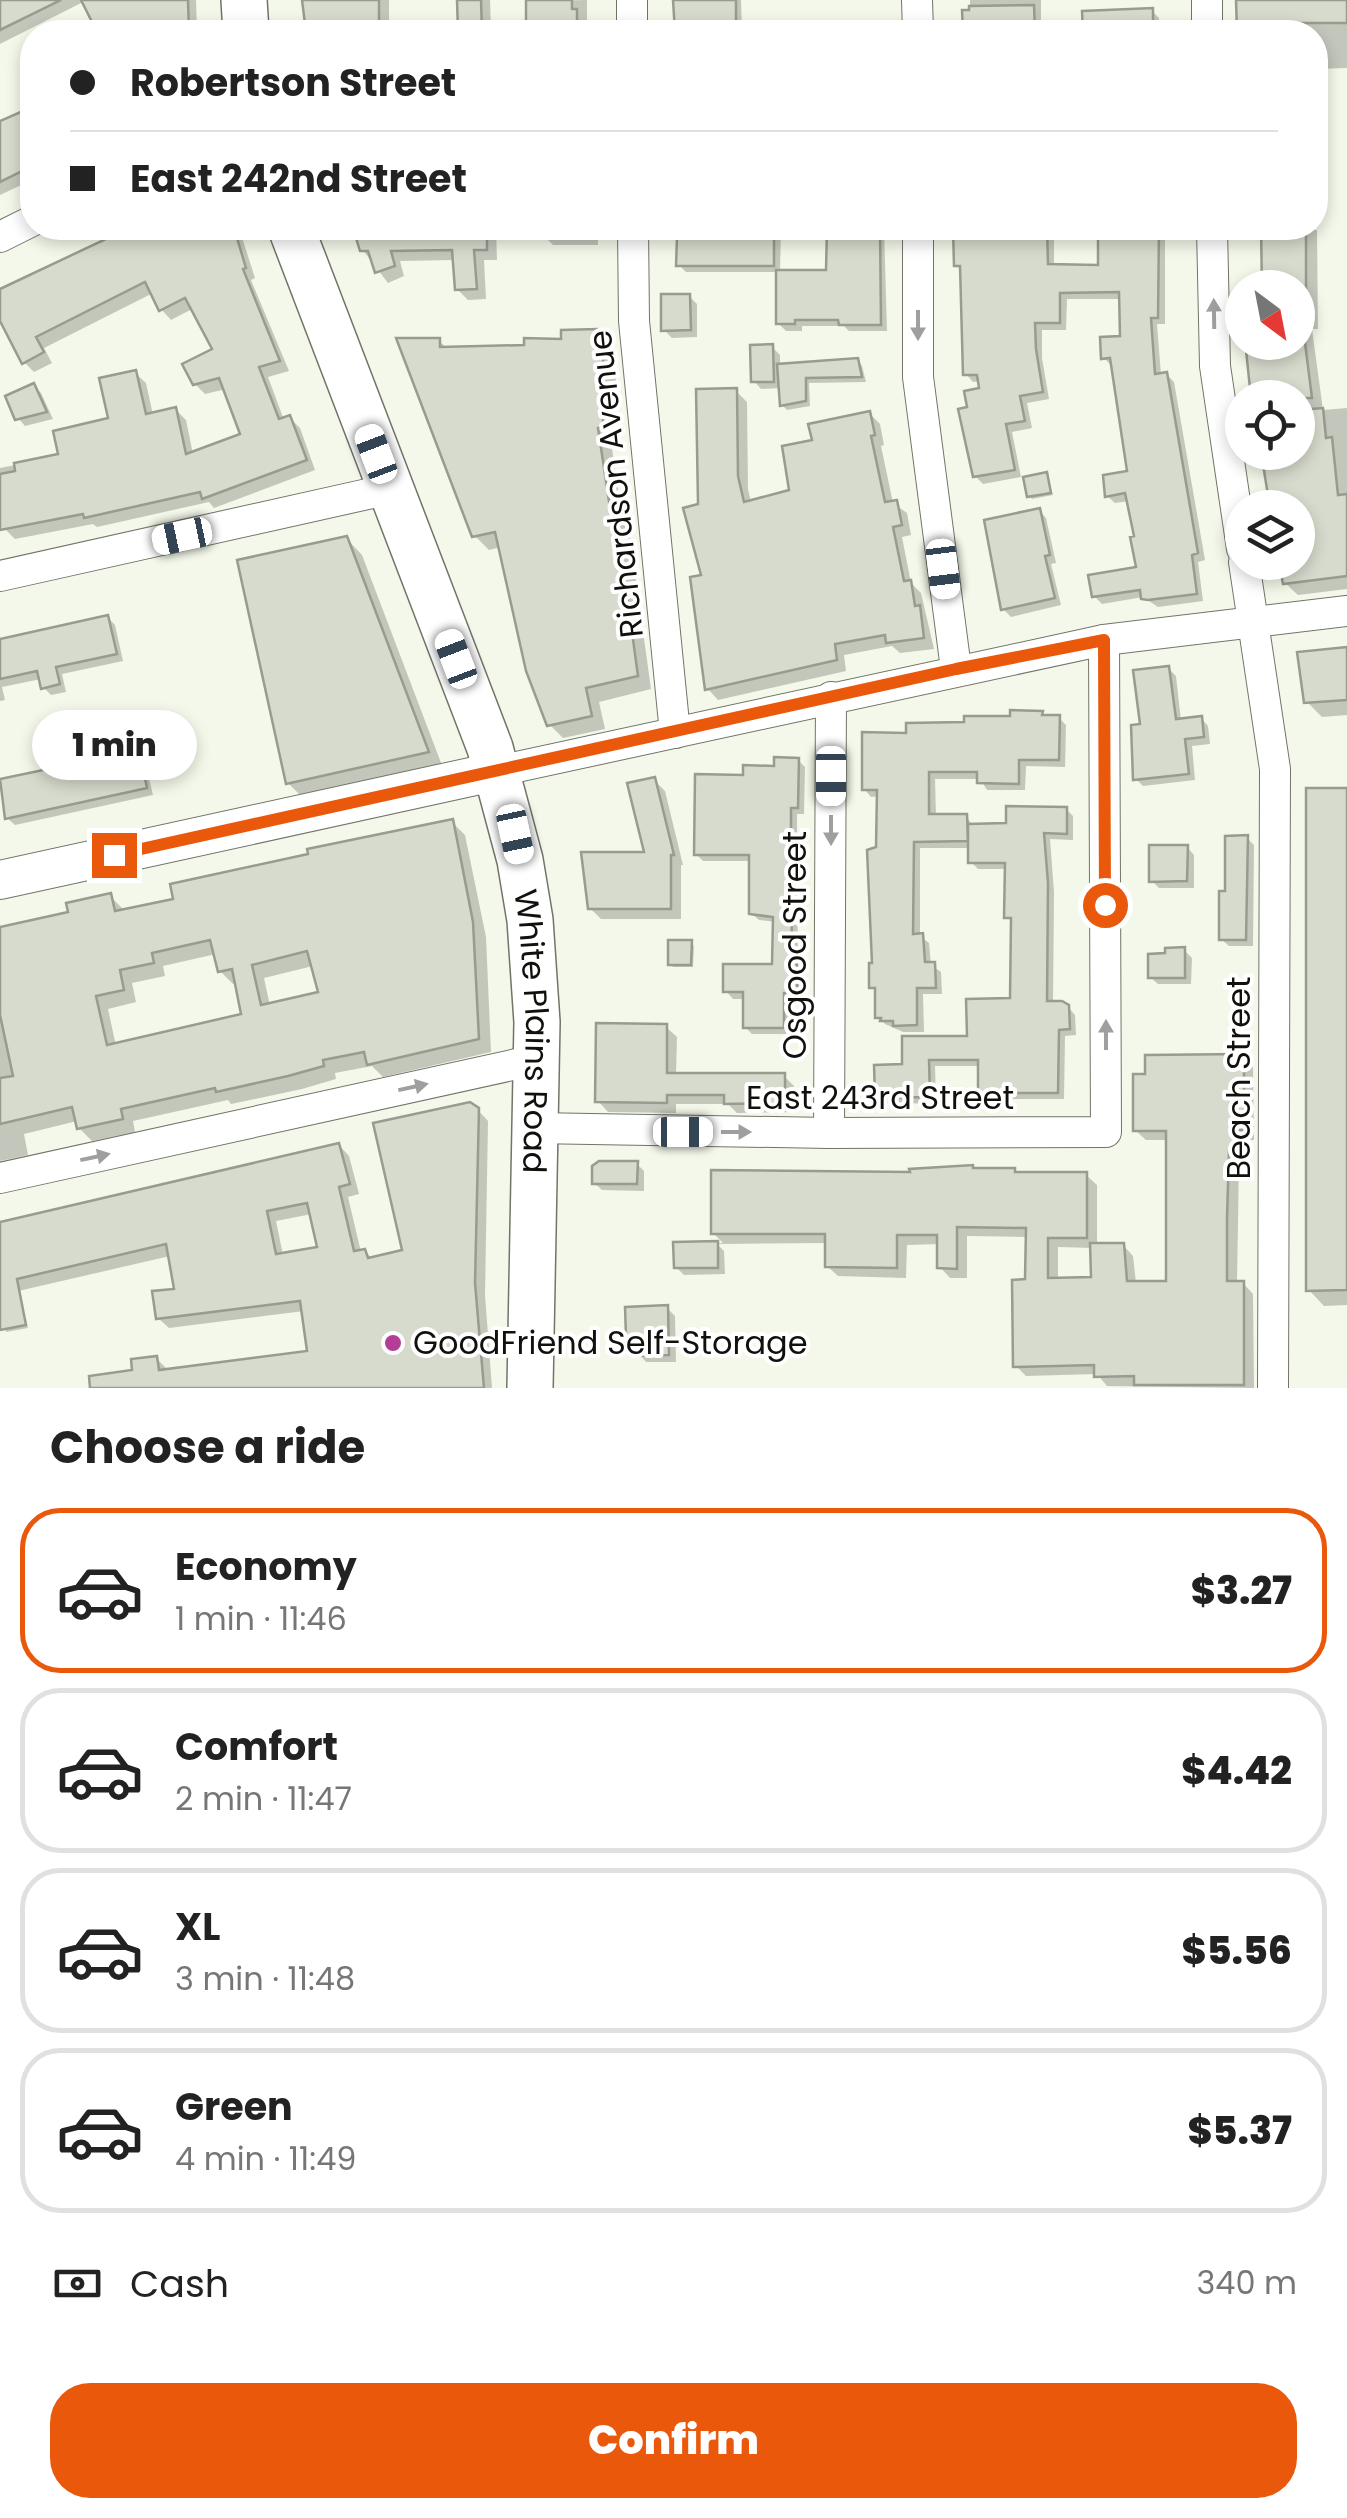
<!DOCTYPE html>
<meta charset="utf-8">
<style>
:root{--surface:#fff;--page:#f2f2f2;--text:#222;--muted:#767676;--line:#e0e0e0;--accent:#ea580c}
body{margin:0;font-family:Poppins,sans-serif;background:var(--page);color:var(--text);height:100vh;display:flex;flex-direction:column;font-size:38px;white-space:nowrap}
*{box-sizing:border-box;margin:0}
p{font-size:32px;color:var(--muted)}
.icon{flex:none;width:55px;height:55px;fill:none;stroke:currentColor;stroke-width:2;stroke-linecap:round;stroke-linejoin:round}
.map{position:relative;height:1388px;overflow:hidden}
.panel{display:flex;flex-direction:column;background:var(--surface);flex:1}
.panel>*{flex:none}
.hud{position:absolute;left:20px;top:20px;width:1308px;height:220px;border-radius:40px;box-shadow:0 5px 15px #0003;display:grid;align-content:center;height:220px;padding:0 50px;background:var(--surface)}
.needle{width:65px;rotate:148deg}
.controls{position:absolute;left:1225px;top:270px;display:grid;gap:20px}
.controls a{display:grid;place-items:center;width:90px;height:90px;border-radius:50%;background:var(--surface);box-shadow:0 5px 15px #0003;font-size:50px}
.end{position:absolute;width:45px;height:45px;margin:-22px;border:12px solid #ea580c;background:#fff;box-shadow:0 0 0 5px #fff}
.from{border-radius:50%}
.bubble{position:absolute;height:70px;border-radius:35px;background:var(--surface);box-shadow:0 5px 15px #0003;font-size:32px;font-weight:800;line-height:70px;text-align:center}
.car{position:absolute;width:30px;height:60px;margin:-30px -15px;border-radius:12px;box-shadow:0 0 8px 2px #0007;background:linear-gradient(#fff 24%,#345 0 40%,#fff 0 76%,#345 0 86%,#fff 0)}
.hud b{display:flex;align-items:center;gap:35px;height:95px;font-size:38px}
.hud b+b{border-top:2px solid var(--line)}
.hud i{width:25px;height:25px;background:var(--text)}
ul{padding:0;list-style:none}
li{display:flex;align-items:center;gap:30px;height:165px;margin:0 20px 15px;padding:0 30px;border:5px solid var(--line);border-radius:40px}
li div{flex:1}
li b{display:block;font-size:38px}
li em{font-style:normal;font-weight:800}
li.on{border-color:var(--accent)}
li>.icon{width:90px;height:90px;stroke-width:1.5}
h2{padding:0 50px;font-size:45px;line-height:120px}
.pay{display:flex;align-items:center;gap:25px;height:110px;padding:0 50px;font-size:38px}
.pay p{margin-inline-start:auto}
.cta{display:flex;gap:20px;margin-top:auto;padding:20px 50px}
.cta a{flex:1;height:115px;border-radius:40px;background:var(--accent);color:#fff;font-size:40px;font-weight:800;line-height:115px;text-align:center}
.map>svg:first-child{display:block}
.shadow{fill:#0003;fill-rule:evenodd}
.building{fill:#d7dbcd;stroke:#989b8e;stroke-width:2.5;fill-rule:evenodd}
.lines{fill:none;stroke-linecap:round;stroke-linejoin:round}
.minor-casing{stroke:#717568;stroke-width:32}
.tertiary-casing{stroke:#717568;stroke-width:40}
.primary-casing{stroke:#717568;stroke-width:48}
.minor{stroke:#fff;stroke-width:30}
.tertiary{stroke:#fff;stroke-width:38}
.primary{stroke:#fff;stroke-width:45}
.oneway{fill:#9fa09e}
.route{stroke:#ea580c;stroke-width:12}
.poi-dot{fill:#b43e95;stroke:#fff;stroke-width:4}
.labels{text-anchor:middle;stroke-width:8;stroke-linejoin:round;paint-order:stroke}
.street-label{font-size:32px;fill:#10110d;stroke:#fff}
.poi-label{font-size:32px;fill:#10110d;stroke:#fff;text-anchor:start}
</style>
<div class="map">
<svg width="1347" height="1388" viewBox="0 0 1347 1388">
<rect width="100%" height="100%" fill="#f4f8ea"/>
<!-- shadow -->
<g class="shadow">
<polygon points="0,0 196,0 197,32 100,32 85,1 0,44"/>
<polygon points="305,0 389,0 389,32 309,32"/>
<polygon points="459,0 490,0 491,32 459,32"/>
<polygon points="587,0 587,32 528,32 529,1"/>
<polygon points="674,0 741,0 742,32 675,32"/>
<polygon points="970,0 1041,0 1041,32 964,32 965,12 970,12"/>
<polygon points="1239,0 1347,0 1347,68 1317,69 1315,96 1315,32 1240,32"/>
<polygon points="1152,11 1159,18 1159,32 1085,32 1084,14"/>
<polygon points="814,20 846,20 858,32 807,32 807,27 814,27"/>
<polygon points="32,109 32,180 0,195 0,125"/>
<polygon points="135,228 239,228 255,278 251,280 289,371 268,377 284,420 290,418 300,428 315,470 214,508 209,502 97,527 93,524 15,539 4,528 0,509 0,468 61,456 111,420 135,373 146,383 153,415 176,410 186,420 193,454 243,435 226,389 205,394 195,384 215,350 194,308 171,320 161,309 153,293 44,348 52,363 34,372 24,362 0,319 0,292"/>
<polygon points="354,228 496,228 497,260 484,260 486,299 468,300 457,289 455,260 400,261 404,276 388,283 362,249"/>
<polygon points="542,228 598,228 598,245 553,245 542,234"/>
<polygon points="679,228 781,228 780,272 829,272 829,228 884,228 887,331 849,331 844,326 802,326 802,331 786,331 778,323 778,272 686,272 679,265"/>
<polygon points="956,228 1054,228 1054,267 1101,267 1100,228 1165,228 1165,324 1157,324 1161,375 1166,374 1174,382 1205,560 1198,562 1203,601 1158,607 1143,597 1102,604 1094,596 1139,569 1129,501 1115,503 1107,496 1130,473 1111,365 1104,358 1123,338 1122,299 1067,299 1066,330 1042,330 1042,358 1049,399 1027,403 1032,428 1012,432 1021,477 983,484 975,476 970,409 982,390 981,381 973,382 966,374 963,272 956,265"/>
<polygon points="1264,228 1317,230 1318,329 1312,329 1323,410 1347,408 1347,589 1298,595 1285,583 1298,562 1298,398 1265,350 1265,342 1298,342 1298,288 1264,288"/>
<polygon points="689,296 697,304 697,337 672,338 664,330"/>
<polygon points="596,332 610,346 609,361 616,367 616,440 611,442 622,517 628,523 651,689 599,702 605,729 563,738 549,724 501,547 489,550 474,535 400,341 439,341 448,349 526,348"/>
<polygon points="772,347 780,355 780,366 857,360 862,366 866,382 809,383 810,406 787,410 782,405 781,388 761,389 754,381"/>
<polygon points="34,386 41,393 53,419 25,426 18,418"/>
<polygon points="736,391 747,402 748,489 751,502 792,492 815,442 869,413 880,424 884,445 881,446 893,503 907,513 911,535 902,537 911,583 921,593 934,649 900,653 892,646 844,655 846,671 718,700 708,689 700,506"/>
<polygon points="1046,475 1053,495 1032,499 1029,496"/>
<polygon points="1039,510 1046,518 1056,563 1051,564 1061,605 1011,617 1003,609"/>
<polygon points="346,538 362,555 443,768 304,799 288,783"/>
<polygon points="107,617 115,625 123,661 62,674 66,692 51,695 43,687 41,679 2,687 5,700 0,701 0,641"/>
<polygon points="1347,649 1347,715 1322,717 1307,702"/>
<polygon points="1168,668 1176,676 1181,721 1201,718 1208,726 1210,744 1192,746 1195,780 1143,786 1136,779 1142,726"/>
<polygon points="1042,713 1046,718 1059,718 1066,725 1065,767 1026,766 1025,790 987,790 980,779 935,779 936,817 966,816 973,826 1008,826 1066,809 1073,816 1073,840 1050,839 1054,892 1053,1004 1068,1007 1075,1015 1076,1035 1065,1036 1064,1099 988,1099 981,1092 981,1066 935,1066 936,1103 884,1104 877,1097 905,1066 969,1039 1012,1001 1013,923 1007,917 1007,869 978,869 971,862 971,848 920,848 920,936 929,943 931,965 941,972 942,994 923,994 924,1032 903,1032 885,1024 878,1017 877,993 872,987 875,965 879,796 871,797 864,789 908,736"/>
<polygon points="138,753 145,761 153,795 15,825 7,818 0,782"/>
<polygon points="798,760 805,767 804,814 797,814 797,858 798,969 803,974 803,999 790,999 790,1034 752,1034 745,1027 745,999 733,999 726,991 774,966 776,922 759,920 751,913 752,861 703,861 696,854 745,778"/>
<polygon points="654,780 665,791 683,865 681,865 681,919 601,919 590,908 647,855"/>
<polygon points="1347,791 1347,1305 1324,1306 1309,1290"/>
<path d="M452,822L465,835L486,937L491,1052L383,1077L372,1066L335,1073L336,1079L302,1089L231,1104L228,1100L133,1121L135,1132L92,1141L79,1128L77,1121L24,1134L28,1155L0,1161V930L71,914L110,896L123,909L176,901ZM216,954L220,971L233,984L237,983L244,1016L116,1046L108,1009L136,1002L132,983L165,976L163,966ZM313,966L321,994L270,1006L264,978Z"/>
<polygon points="1247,838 1254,845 1253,946 1229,946 1221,939 1228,894"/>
<polygon points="1187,847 1194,855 1194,888 1159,888 1151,880"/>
<polygon points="691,943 694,946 693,967 673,967 670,964"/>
<polygon points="1184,950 1192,958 1191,984 1158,984 1150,977"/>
<polygon points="666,1027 677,1037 676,1075 784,1076 794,1086 794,1112 737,1113 728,1104 676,1104 676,1113 608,1112 598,1101"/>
<path d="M1243,1057L1253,1067L1254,1140H1244V1161H1239L1237,1283H1243L1253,1294L1254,1388L1107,1386L1097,1374L1026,1376L1015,1365L1027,1282L1028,1237L967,1236V1278H950L940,1267V1244L907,1245L906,1278L838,1276L827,1266V1243L717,1244L724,1251L725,1274L684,1275L676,1267V1245L723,1243L713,1233L1018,1175H1086L1097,1185V1246L1123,1245L1133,1256L1136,1283H1169V1140H1146L1135,1130ZM1058,1247L1093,1248V1279L1058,1280Z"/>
<path d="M477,1109L488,1121L485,1295L492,1388H90L88,1379L135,1372L156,1358L167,1369L309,1353L304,1311L169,1328L158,1318L177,1291L170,1256L14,1292L0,1265V1224L339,1145L349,1156L359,1194L348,1197L361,1252L365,1251L373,1260L405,1252ZM312,1214L320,1249L283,1255L276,1221Z"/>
<polygon points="636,1163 644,1171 644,1191 602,1190 594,1183"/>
<polygon points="20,1302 28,1328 6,1332 0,1307"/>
<polygon points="667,1308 675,1316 676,1362 646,1362 639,1354 638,1344 628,1336"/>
</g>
<!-- building -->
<g class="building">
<polygon points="0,0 61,0 0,30"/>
<polygon points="81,0 188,0 189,32 97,32"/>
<polygon points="302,0 379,0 379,32 306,32"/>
<polygon points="457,0 481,0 482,31 458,32"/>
<polygon points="526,0 572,0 572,9 577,9 577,28 526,28"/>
<polygon points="673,0 736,0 736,32 675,32"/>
<polygon points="1236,0 1347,0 1347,23 1302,23 1302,32 1237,32"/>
<polygon points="1034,5 1035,32 963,32 962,10 969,10 969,6"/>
<polygon points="1153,8 1153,32 1083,32 1082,11"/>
<polygon points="32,107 32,166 0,182 0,121"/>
<polygon points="129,228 234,228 246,268 243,269 280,361 259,367 279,419 290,415 307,460 202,499 200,492 84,518 83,514 0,530 0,474 15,471 14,463 58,454 53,431 108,418 99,378 136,370 146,414 176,407 186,454 240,434 219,378 193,385 182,364 212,349 185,298 159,311 145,282 36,337 44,352 22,364 0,321 0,289"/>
<polygon points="353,228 487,228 487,250 474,250 477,289 455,290 452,250 391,251 395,266 375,273 368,251 360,251"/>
<polygon points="752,228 774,228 774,266 676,266 677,237 752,234"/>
<polygon points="827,228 880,228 881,325 839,325 838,320 795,320 795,324 776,324 776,270 826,270"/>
<polygon points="953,228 1047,228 1048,264 1098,265 1098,228 1159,228 1158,318 1151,318 1155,374 1167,372 1198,553 1192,555 1197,594 1148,600 1141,599 1140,590 1092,597 1088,575 1136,567 1130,537 1134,536 1125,493 1105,497 1103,475 1127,471 1110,358 1101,359 1100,337 1120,336 1119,292 1060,293 1060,323 1035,323 1036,349 1043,392 1020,396 1025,421 1006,424 1015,470 973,477 958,409 967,407 964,391 979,388 977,375 963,375 960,266 954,266"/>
<polygon points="1261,228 1306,228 1306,288 1262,288"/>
<polygon points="661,294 690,294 691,330 661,331"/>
<polygon points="597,329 596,352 603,350 603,427 598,428 610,508 615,507 638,676 586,688 592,716 547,726 526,671 495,532 472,537 396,338 440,338 440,347 524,345 524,338 561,339 561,330"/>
<polygon points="1305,343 1312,398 1251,398 1246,350"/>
<polygon points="773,344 774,382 751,382 750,345"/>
<polygon points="858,358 862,377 806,378 806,401 780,406 777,364"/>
<polygon points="34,383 47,412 15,420 5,396"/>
<polygon points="737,388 738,476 744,502 789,490 782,446 812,440 808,424 870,411 875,435 871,436 885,502 897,500 902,525 893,527 904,581 911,580 915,606 920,605 924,638 886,643 885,635 835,644 837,660 705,690 690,577 701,575 683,508 698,504 696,389"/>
<polygon points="1323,408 1326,438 1332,437 1338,495 1347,494 1347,576 1283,584 1279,562 1298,562 1298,508 1270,508 1261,452 1298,452 1298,410"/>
<polygon points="1047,472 1051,493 1027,497 1023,477"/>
<polygon points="1040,508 1050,555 1045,556 1055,598 1001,610 984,520"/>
<polygon points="347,536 429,752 286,784 237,560"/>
<polygon points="108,615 117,654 56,667 60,684 41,689 37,671 0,679 0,639"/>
<polygon points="1347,647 1347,700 1304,703 1297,652"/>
<polygon points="1169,666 1176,719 1202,716 1204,737 1185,739 1189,774 1133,780 1131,725 1140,724 1133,670"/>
<polygon points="1010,710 1043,711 1042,715 1060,715 1059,760 1019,760 1019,784 977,783 977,772 929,772 929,814 967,814 968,841 914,842 913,934 923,933 925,962 935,962 936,988 917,988 917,1025 893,1026 893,1021 880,1021 881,1018 875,1018 875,988 869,988 869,963 872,963 867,850 876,847 877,790 862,790 862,732 906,733 906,723 964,722 964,716 1010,716"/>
<polygon points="139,750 147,788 5,819 0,779"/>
<polygon points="774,757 799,758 798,808 791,808 791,850 792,964 797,964 797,993 784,993 784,1028 743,1028 743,992 723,992 723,964 772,964 773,917 749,914 749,855 694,855 695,774 743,775 743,765 774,766"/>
<polygon points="655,777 674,855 671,855 671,909 588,909 581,852 644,852 627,783"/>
<polygon points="1306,788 1347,788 1347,1290 1306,1291"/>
<polygon points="1006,806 1067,807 1067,834 1044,833 1048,883 1047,1001 1062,1001 1069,1005 1070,1029 1059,1030 1058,1093 978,1093 978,1060 929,1060 930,1097 875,1098 874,1065 902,1064 902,1036 967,1036 966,999 1010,998 1011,918 1004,918 1005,863 968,863 968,824 1006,823"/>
<path d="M453,819L473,922L479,1039L367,1065L364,1052L323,1060L324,1066L288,1076L216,1092L215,1088L121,1109L123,1119L77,1129L72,1107L0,1124V1078L13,1076L0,1015V927L68,912L66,903L111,893L115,911L173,899L170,884L308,854L307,849ZM210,940L218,972L232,969L241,1014L107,1045L96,996L124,990L120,970L154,963L152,953ZM307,951L318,992L261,1005L252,965Z"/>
<polygon points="1248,835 1246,940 1219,940 1219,891 1225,891 1225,836"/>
<polygon points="1149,845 1188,845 1187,881 1149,882"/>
<polygon points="668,940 692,940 691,965 668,965"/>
<polygon points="1185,947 1185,978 1148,978 1148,954 1165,953 1165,948"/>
<polygon points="596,1023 667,1024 667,1073 785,1073 785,1103 724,1104 724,1095 667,1095 667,1103 595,1102"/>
<polygon points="1244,1054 1244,1130 1234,1130 1234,1152 1229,1152 1227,1218 1227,1281 1244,1281 1244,1385 1134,1385 1134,1376 1094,1377 1094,1365 1013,1367 1012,1280 1025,1279 1026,1228 957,1227 957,1269 937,1268 937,1235 897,1235 897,1268 825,1267 825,1234 711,1234 711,1170 910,1172 909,1169 973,1165 973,1168 1015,1168 1015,1172 1087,1172 1087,1238 1048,1238 1048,1278 1091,1277 1090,1243 1124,1243 1127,1281 1166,1281 1166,1131 1133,1131 1133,1074 1145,1074 1145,1055"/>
<path d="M470,1102L479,1108L475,1283L484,1388H90L89,1376L132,1370L131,1359L157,1356L159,1370L307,1351L300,1301L156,1319L152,1291L174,1289L166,1244L17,1279L26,1325L0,1330V1222L339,1143L350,1184L339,1187L354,1251L365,1249L368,1258L402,1250L373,1123ZM307,1203L317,1247L276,1254L267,1211Z"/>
<polygon points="599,1161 638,1161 637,1184 592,1184 592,1166"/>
<polygon points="718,1241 718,1268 674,1268 673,1242"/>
<polygon points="668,1305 669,1355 636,1356 636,1338 626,1337 625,1307"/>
</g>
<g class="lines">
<defs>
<g id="minor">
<polyline points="632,0 632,32"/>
<polyline points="917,0 918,32"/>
<polyline points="1207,0 1207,32"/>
<polyline points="633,228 634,321 675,733"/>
<polyline points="918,228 918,377 956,669"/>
<polyline points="1212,228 1215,366 1242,549"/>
<polyline points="0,237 32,221"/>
<polyline points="1244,562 1275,769 1273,1388"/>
<polyline points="0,576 390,489"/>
<polyline points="498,771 1104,640 1347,611"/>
<polyline points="534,1128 829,1133 1106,1132 1104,640"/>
<polyline points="829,1133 831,697"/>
<polyline points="0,1178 535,1060"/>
</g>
<polyline id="tertiary" points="0,880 498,771"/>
<g id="primary">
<polyline points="244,0 246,32"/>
<path id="s1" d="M291,228L490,748L520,860L530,920L537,1022L530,1388"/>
</g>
</defs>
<!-- minor casing -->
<use href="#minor" class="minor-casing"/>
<!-- tertiary casing -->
<use href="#tertiary" class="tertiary-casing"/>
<!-- primary casing -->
<use href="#primary" class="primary-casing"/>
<!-- minor -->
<use href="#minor" class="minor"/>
<!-- tertiary -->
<use href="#tertiary" class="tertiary"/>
<!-- primary -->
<use href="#primary" class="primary"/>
</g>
<!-- one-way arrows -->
<defs><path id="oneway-solid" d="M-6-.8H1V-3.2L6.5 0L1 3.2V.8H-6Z" transform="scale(2.5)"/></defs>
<g class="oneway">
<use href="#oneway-solid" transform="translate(1214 314) rotate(-91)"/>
<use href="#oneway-solid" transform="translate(918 325) rotate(90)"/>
<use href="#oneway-solid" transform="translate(831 830) rotate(90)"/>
<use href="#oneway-solid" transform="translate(1106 1035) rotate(-90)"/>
<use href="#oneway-solid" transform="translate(413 1087) rotate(-12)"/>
<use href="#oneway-solid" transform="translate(736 1132)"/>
<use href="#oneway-solid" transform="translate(95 1157) rotate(-12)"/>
</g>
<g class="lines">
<!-- route -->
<polyline class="route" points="114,855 956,669 1104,640 1105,905"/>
</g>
<!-- markers -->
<circle class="poi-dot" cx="393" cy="1343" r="10"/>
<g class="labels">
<!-- street labels -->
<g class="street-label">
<text transform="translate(616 484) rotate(-96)" y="11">Richardson Avenue</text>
<text transform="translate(795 945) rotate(-90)" y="11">Osgood Street</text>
<text dy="11" stroke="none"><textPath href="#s1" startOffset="845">White Plains Road</textPath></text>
<text transform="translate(1239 1078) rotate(-90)" y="11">Beach Street</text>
<text x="880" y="1109">East 243rd Street</text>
</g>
<!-- poi labels -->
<g class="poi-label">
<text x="413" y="1354">GoodFriend Self-Storage</text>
</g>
</g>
</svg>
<div class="controls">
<a><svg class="needle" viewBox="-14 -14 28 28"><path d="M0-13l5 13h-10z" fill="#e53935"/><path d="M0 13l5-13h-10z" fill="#767676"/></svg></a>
<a><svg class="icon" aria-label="locate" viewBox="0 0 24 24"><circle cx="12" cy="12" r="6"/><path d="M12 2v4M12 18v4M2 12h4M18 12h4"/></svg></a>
<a><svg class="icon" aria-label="layers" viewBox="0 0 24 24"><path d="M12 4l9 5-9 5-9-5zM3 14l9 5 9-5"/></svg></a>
</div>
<i class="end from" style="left:1105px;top:905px"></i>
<i class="end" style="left:114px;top:855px"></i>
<div class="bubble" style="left:32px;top:710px;width:165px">1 min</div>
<i class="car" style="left:376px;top:454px;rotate:339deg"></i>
<i class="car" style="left:182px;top:536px;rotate:258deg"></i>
<i class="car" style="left:943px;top:569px;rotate:173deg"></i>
<i class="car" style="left:456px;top:659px;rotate:339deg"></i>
<i class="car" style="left:831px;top:776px;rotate:180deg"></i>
<i class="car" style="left:515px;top:834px;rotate:168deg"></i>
<i class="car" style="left:683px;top:1132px;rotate:90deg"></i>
<div class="hud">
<b><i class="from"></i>Robertson Street</b>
<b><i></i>East 242nd Street</b>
</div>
</div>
<section class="panel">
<h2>Choose a ride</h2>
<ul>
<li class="on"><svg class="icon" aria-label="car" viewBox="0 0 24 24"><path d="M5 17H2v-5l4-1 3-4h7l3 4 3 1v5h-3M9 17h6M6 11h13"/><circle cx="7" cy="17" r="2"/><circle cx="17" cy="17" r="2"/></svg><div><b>Economy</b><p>1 min · 11:46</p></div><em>$3.27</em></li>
<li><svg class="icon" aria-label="car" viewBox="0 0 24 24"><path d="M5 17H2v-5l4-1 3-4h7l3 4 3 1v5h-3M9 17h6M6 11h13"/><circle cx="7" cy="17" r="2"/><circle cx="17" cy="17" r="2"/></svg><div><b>Comfort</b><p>2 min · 11:47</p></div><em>$4.42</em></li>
<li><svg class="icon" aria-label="car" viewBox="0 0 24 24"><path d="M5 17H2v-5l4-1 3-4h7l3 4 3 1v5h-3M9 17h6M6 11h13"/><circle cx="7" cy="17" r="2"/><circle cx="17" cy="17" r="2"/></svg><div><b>XL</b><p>3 min · 11:48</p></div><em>$5.56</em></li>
<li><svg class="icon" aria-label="car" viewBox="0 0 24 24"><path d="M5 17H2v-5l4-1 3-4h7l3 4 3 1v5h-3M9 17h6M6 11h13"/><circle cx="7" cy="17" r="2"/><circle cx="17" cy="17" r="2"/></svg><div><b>Green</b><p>4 min · 11:49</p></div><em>$5.37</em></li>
</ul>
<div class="pay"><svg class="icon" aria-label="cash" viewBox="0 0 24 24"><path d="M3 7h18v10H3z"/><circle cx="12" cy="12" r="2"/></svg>Cash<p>340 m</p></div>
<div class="cta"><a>Confirm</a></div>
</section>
